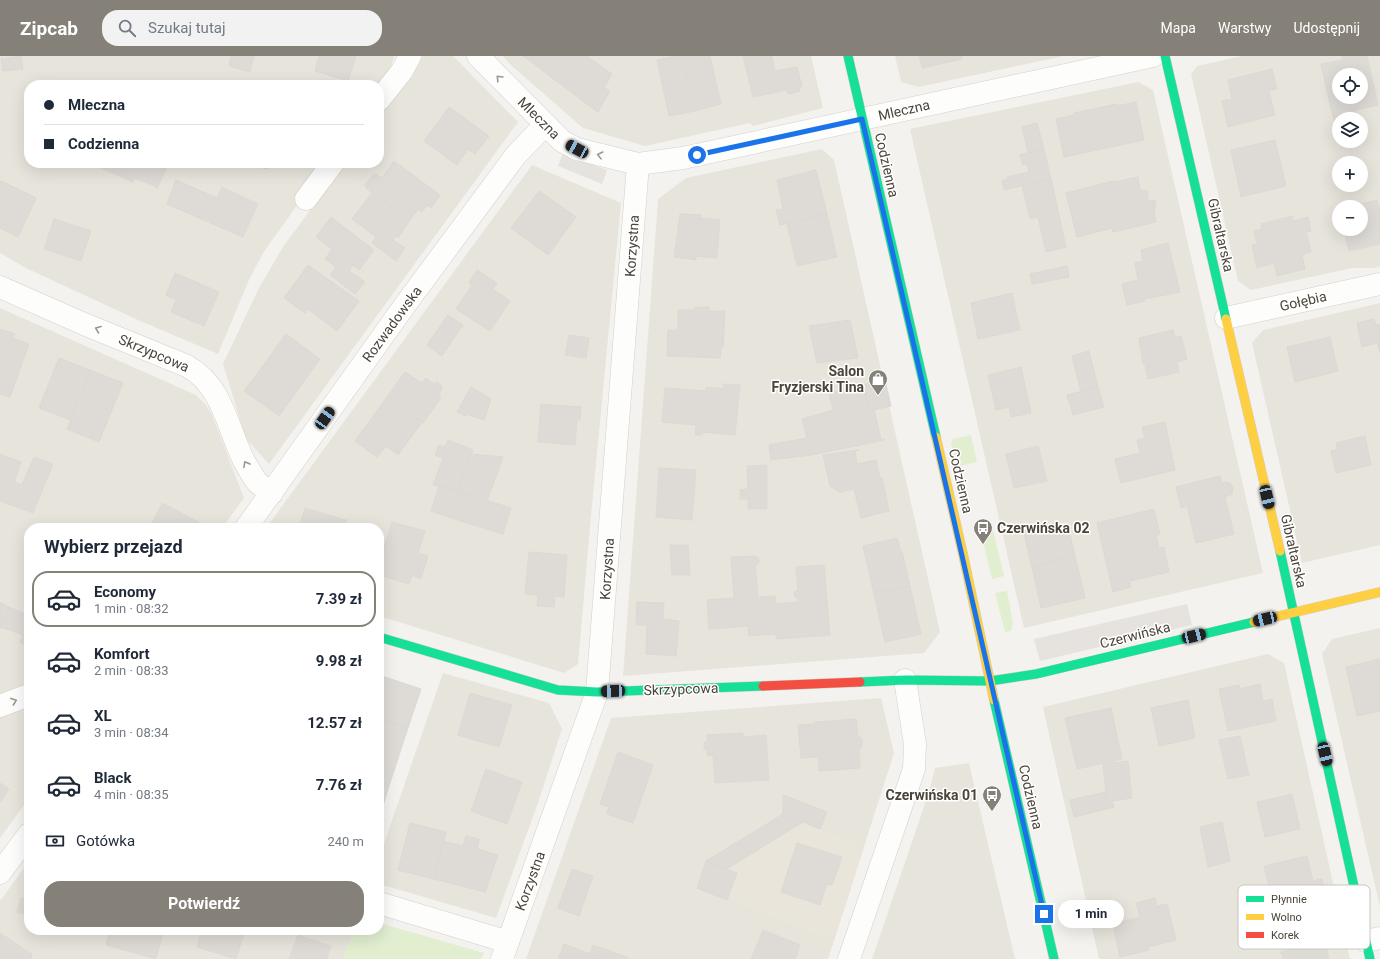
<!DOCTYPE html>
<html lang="pl">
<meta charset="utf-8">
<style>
:root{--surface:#fff;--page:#f2f2f3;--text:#1f2937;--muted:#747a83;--line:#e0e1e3;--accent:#868178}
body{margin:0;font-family:Roboto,sans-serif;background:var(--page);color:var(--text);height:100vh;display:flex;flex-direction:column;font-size:15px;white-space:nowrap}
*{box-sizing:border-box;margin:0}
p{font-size:13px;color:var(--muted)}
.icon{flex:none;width:22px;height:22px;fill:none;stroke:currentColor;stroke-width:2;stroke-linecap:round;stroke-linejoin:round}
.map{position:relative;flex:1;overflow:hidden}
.side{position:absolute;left:24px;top:467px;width:360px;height:412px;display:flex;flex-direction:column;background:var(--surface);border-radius:16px;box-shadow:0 4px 16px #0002}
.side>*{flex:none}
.hud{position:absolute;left:24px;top:24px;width:360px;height:88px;border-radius:16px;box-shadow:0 4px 16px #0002;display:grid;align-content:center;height:88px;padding:0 20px;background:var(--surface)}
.buttons{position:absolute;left:1332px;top:12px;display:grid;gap:8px}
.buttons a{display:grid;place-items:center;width:36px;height:36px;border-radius:50%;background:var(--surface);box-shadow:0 4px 16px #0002;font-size:20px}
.end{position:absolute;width:18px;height:18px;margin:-9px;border:5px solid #1a73e8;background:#fff;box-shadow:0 0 0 2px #fff}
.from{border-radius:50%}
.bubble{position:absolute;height:28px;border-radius:14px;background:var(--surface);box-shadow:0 4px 16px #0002;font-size:13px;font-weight:700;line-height:28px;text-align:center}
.car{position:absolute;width:12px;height:24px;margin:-12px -6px;border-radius:5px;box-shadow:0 0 3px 1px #0007;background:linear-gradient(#222 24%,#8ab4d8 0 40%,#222 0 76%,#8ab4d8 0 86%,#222 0)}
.hud b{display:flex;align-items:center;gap:14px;height:38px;font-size:15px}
.hud b+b{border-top:1px solid var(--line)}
.hud i{width:10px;height:10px;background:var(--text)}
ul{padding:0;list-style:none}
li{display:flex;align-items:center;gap:12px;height:56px;margin:0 8px 6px;padding:0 12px;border:2px solid transparent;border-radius:16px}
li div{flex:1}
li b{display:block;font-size:15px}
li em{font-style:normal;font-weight:700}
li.active{border-color:var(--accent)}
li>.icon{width:36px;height:36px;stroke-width:1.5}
h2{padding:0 20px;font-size:18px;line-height:48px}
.pay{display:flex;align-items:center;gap:10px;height:44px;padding:0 20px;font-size:15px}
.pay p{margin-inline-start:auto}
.button{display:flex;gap:8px;margin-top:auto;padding:8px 20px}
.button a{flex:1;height:46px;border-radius:16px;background:var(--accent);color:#fff;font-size:16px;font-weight:700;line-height:46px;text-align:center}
header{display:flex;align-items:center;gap:24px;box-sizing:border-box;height:56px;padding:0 20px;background:var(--accent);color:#fff}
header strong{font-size:19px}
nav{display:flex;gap:22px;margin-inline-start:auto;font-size:14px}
.search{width:280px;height:36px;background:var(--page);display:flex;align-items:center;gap:10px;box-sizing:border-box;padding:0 14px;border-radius:16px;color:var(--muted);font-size:15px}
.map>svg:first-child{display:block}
.residential{fill:#e7e4dc;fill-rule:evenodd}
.education{fill:#eae5da}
.green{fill:#e1eecf}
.parking{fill:#e6e3df}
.building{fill:#dedbd6;stroke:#dcd9d4;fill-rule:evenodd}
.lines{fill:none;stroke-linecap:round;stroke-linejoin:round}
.street-casing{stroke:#d2d0cb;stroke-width:23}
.fast-casing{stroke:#d3cfc5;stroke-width:10}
.slow-casing{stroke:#d3cfc5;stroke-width:10}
.jam-casing{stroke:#d3cfc5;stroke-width:10}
.street{stroke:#fdfdfc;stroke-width:22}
.fast{stroke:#16e098;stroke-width:9}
.slow{stroke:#ffcf43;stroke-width:9}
.jam{stroke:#f24e42;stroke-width:9}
.oneway{stroke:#9b9791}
.route{stroke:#1a73e8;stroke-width:5}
.labels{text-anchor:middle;stroke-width:3;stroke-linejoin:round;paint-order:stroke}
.street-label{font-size:14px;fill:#4b4439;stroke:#fff}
.poi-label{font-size:14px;font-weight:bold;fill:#4b4439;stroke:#fff;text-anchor:end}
.key{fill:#fff;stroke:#c9c7c4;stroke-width:1}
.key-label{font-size:11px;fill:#4b4439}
</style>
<header>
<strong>Zipcab</strong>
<div class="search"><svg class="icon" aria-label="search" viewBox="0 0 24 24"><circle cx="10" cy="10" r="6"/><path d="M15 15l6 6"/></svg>Szukaj tutaj</div>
<nav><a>Mapa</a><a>Warstwy</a><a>Udostępnij</a></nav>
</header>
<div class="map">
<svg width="1380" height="903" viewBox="0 0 1380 903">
<rect width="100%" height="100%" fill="#f4f2ee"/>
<!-- residential -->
<g class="residential">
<polygon points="0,0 394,0 390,15 379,29 29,29 29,107 321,107 298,148 263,197 249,224 218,298 138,264 26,212 0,197"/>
<polygon points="423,0 453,0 518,66 269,408 246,383 223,308 259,232 283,191 345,107 379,107 379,61"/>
<polygon points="503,0 811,0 823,52 753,70 750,67 645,90 583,72 511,9"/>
<polygon points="895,0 1064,0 919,31 901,26"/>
<path d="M1242,0H1380V210L1374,212H1352L1251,234L1238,225L1191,18L1197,10ZM1339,19H1361V41H1339ZM1339,63H1361V85H1339ZM1339,107H1361V129H1339ZM1339,151H1361V173H1339Z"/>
<polygon points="1138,26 1153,34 1263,517 1024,572 910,73"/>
<polygon points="822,93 834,104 940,576 924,597 623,620 658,143 686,122"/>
<polygon points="532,109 621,147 591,460 578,608 564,617 379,560 379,472 266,472"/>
<polygon points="1380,247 1380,489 1302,507 1252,287 1263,274"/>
<polygon points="0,252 196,339 205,348 212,359 244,442 222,472 29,472 29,630 0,640"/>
<polygon points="1380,572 1380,851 1322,598 1332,583"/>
<polygon points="1268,598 1284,607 1350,903 1099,903 1043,651"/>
<polygon points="443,617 549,647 562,673 538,747 496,862 379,828 379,802"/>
<polygon points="881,642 894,697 828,903 526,903 611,662"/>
<polygon points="29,649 29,742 0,782 0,661"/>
<polygon points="969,707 1015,903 872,903 929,736 935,712"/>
<polygon points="29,805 29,874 354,874 343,903 0,903 0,845"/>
</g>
<!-- education -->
<polygon class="education" points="783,758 864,791 834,885 697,832 706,805"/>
<!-- green -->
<g class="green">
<polygon points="971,379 977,406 960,410 957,410 951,387 953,383"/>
<polygon points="993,474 1004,520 992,523 981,477"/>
<polygon points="1007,535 1013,567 1011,575 1005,576 995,537"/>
<polygon points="379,867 484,897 481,903 343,903 354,874 379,874"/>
</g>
<!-- parking -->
<g class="parking">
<polygon points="563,97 607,114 602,128 558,110"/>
<polygon points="1187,548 1192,569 1040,605 1034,583"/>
</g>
<!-- building -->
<g class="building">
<polygon points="21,0 23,13 3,15 1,3"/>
<polygon points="231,0 254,0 250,16 229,10"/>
<polygon points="319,0 356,0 348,25 315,15"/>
<polygon points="523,0 544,0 537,10"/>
<polygon points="544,0 587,0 564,31 537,10"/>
<polygon points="587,0 612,18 604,32 610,35 598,56 564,31"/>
<polygon points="677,0 682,0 695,55 669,60 657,4"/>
<polygon points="682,0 710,0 721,48 695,55"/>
<polygon points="743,0 772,0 775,15 797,11 802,31 799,31 800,35 788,38 787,34 753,41"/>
<polygon points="919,0 962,0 962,3 922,12"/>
<path d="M1342,0H1367L1378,49L1355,54L1357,63H1339V68L1335,69L1321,8L1343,4ZM1339,19H1361V41H1339Z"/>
<polygon points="1272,13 1277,33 1269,35 1275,59 1228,71 1222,45 1232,43 1228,24"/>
<polygon points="1136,46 1144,84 1064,101 1056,63 1074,59 1074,57 1117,48 1117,50"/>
<polygon points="449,51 489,80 475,98 468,93 457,109 424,85"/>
<polygon points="1037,67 1044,93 1028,97 1022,71"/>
<polygon points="1275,84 1286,130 1241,141 1231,94"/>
<polygon points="1044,93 1051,123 1004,134 1002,125 1007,123 1007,121 1029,116 1027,108 1023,109 1020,99"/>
<polygon points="394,105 440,139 431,152 427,149 422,156 418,153 410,164 366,132 365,129 372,120 376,118 382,122"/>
<polygon points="90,107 166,107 168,108 157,133 157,131 135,122 133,126"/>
<polygon points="249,107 269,107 267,113"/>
<polygon points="816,114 827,158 780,169 776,154 783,153 777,124"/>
<polygon points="1138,121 1140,134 1148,135 1147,144 1156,145 1154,157 1156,166 1113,176 1112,172 1077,181 1066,137 1113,125 1114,126"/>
<polygon points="1051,123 1066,191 1046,196 1038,161 1030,163 1022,129"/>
<polygon points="176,124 217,142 222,131 258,148 243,181 167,148"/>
<polygon points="1,125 36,142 18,181 0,172 0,128"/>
<polygon points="539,135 576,161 548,199 511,172"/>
<polygon points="372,137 410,164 398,182 396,180 393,184 405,192 396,205 372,187 376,181 352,163"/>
<polygon points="1377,144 1378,150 1380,149 1380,188 1349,195 1344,173 1361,173 1361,151 1348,151"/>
<polygon points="680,158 701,159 701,162 720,164 717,202 696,200 696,204 674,201"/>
<polygon points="827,158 837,201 797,210 787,168"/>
<polygon points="1292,160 1293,165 1308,161 1311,175 1306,176 1311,196 1302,199 1305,213 1277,220 1274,207 1257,212 1252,189 1257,188 1254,175 1262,173 1261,168"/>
<polygon points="331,161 374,194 359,214 353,209 349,215 365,226 355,238 330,219 336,211 325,203 332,193 316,181"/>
<polygon points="54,163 91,175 81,205 44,193"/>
<polygon points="1168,187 1180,236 1145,243 1145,245 1127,249 1122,228 1138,224 1135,207 1143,205 1141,194"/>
<polygon points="308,209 359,245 337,275 308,253 305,257 284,242"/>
<polygon points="1067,210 1069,221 1032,228 1030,218"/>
<polygon points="477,214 497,227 493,233 510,245 490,275 456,253 472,229 469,227"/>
<polygon points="175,217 219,236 204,270 171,256 176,244 166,239"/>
<polygon points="1012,237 1020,274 978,283 971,247"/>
<polygon points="695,251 709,251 708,255 725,255 723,292 721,292 720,302 667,300 668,274 678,274 678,254 695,254"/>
<polygon points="448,259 463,269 442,300 427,289"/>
<polygon points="1374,263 1376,269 1380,268 1380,297 1377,287 1362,291 1357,267"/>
<polygon points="850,264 858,302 817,307 809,270"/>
<polygon points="0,273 15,278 13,282 29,288 10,341 0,338"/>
<polygon points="1173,274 1175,281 1181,280 1187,303 1177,306 1179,316 1148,323 1145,308 1143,308 1139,282"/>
<polygon points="286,278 320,303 299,332 265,307"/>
<polygon points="569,279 589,282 586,302 565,299"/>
<polygon points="1330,281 1338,315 1295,326 1287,291"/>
<polygon points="1089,295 1098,331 1081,336 1072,300"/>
<polygon points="59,302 90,314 71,364 39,352"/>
<polygon points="265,307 299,332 279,360 244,335"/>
<polygon points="1021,311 1031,357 1011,361 1009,351 996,354 988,319"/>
<polygon points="90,314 123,327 99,386 67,373"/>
<polygon points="405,316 422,327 426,322 434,328 437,326 442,330 441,335 438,340 441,342 423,367 387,341"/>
<polygon points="885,324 891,350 869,355 862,329"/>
<polygon points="724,328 740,329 735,379 703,376 702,379 695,379 696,369 662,366 665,332 706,335 706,331 723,333"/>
<polygon points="863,330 869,355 874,353 881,384 884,383 884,384 812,399 771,404 769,389 807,382 802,363 833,354 829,337"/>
<polygon points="471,331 491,343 484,364 466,358 465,360 457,356"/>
<polygon points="1098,331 1104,351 1073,359 1067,339"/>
<polygon points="387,341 422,366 398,399 386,390 377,401 355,385"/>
<polygon points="541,348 581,351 580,364 577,364 575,389 538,386"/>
<polygon points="1165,366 1175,414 1121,427 1115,403 1140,397 1137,384 1145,382 1142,371"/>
<polygon points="1365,380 1371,409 1336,417 1331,395 1337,393 1336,387"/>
<polygon points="448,384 473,394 458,435 433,429 443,402 435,399 439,389 445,391"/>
<polygon points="1038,390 1047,425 1014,432 1006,398"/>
<polygon points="859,394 855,395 857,408 876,404 880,422 882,421 889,455 861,462 854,433 839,436 830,430 823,399"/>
<polygon points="0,398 21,406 14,426 22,429 34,401 53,408 33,457 0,445"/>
<polygon points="471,398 503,401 487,445 458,435"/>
<polygon points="767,409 767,453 748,453 748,443 740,443 740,434 748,433 747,410"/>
<polygon points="659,412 696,414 692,464 656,461"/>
<polygon points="1220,420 1222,427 1226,426 1230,427 1233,432 1232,438 1225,441 1234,478 1196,487 1187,450 1181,452 1176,431"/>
<polygon points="439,430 477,441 470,468 431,455"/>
<polygon points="477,441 511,452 503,478 470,468"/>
<polygon points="162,447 199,466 196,472 150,472"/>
<polygon points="305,452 346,464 343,472 299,472"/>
<polygon points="1154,453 1160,478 1156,479 1159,492 1164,491 1169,516 1130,525 1131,531 1113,536 1097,467"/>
<polygon points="392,466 425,475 418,497 428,500 421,523 412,519 409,528 379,519 379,508"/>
<polygon points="1055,467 1057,477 1069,474 1075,500 1032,511 1023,474"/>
<polygon points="897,482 901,496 902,495 910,530 874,538 863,490"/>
<polygon points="670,489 688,489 690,519 672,519"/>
<polygon points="529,496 567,499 564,541 555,540 554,551 537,550 538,539 525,538"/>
<polygon points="755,500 758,501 759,504 758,508 755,509 758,541 775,540 776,548 798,546 798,542 795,541 794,538 794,536 798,534 796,511 824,509 830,579 776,583 776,578 749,580 748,570 709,573 707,544 734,542 731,501"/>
<polygon points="1075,500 1085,542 1041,552 1032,511"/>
<polygon points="910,530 921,578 885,586 874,538"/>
<polygon points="0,546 9,551 0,573"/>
<polygon points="637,546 664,547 663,563 679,565 676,600 646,598 647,569 636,569"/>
<polygon points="9,551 29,560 29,590 20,586 23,579 1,571"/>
<polygon points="1380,603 1380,655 1357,660 1346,611"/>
<polygon points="379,619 421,633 408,672 379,662"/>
<polygon points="1260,628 1263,645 1272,643 1276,665 1228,675 1219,633 1239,629 1240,633"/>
<polygon points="470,637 512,649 499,691 458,679"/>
<polygon points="1188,644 1195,682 1159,690 1151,652"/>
<polygon points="1111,652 1122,703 1077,713 1065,662"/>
<polygon points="379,662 408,672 387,736 379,764"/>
<polygon points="856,663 858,680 862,683 862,690 859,695 860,712 819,715 818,701 801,702 798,669 815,668 815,666"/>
<polygon points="743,677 743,681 766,679 769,724 715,727 713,699 708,700 707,694 704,693 704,687 707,685 707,679"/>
<polygon points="1240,680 1249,719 1228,723 1219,684"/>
<polygon points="618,696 653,709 633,767 607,758 609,751 600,748"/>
<polygon points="1128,705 1132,742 1107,746 1103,708"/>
<polygon points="486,713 522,726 507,768 471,755"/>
<polygon points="0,727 9,733 0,746"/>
<polygon points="1106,736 1107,746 1112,745 1114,751 1074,761 1070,744"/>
<polygon points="1292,738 1300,773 1265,781 1257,746"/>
<polygon points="783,739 827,756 820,773 783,758"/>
<polygon points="783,758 803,766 727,813 706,805"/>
<polygon points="1222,766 1230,805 1208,811 1200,771"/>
<polygon points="410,767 446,776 434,823 398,814"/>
<polygon points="466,780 479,783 477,793 498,799 485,836 434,823 443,785 463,790"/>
<polygon points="797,787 842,801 832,829 827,828 820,849 781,836"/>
<polygon points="1307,800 1313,825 1322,823 1328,847 1276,859 1264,810"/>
<polygon points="706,805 737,817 727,844 697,832"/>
<polygon points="572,813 593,820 579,860 558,852"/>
<polygon points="21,842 29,845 29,860 17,856"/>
<polygon points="1155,842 1157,850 1167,848 1176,884 1148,891 1149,894 1120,901 1113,868 1140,861 1136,847"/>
<polygon points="110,874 164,874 156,903 106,889"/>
<polygon points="202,874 245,874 236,903 197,891"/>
<polygon points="763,874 800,889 795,903 751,903"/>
<polygon points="0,877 32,898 31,903 0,903"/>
<polygon points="298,879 331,890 327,903 289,903"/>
<polygon points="1325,886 1329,903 1283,903 1281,896"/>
<polygon points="564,888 590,898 593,889 629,902 558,903"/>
</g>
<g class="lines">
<defs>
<g id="street">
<polyline points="478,0 562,85 577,93 638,108 683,102 1153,0"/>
<polyline points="379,44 402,15 410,0"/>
<polyline points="306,143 333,107"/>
<path d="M0,231L84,268L187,310C223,330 227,371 244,405C248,411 252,420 257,426C261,430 267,433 272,437"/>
<polyline points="1226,262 1380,228"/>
<polyline points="246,472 405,249 516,99 545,69"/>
<polyline points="0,650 29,639"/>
<polyline points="0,817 29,778"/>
<polyline points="379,847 508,886"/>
<polyline points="1366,885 1380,882"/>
<polyline points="502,903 597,636 638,108"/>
<polyline points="849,903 914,713 915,688 905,624"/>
</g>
<g id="fast">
<polyline points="848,0 936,381"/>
<polyline points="1165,0 1226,263"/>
<polyline points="1280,495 1370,903"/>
<polyline points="379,581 558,634 597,636 763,630"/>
<polyline points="860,626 905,624 990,625 1036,618 1254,566"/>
<polyline points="994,644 1054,903"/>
</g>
<g id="slow">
<polyline points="1226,263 1280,495"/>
<polyline points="936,381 963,498 994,644"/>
<polyline points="1254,566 1380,536"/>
</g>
<polyline id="jam" points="763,630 860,626"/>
</defs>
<!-- street casing -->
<use href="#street" class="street-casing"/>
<!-- fast casing -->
<use href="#fast" class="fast-casing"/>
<!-- slow casing -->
<use href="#slow" class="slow-casing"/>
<!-- jam casing -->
<use href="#jam" class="jam-casing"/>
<!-- street -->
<use href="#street" class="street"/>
<!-- fast -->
<use href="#fast" class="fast"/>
<!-- slow -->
<use href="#slow" class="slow"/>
<!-- jam -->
<use href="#jam" class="jam"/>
</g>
<!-- one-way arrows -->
<defs><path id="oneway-chevron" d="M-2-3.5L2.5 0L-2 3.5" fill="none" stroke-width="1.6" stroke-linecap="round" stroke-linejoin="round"/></defs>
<g class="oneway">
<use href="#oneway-chevron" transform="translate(499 22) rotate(-134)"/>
<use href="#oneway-chevron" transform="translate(600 99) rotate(-166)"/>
<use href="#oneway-chevron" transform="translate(98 273) rotate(-158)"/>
<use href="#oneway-chevron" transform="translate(246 408) rotate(-119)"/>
<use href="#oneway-chevron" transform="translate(14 645) rotate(-20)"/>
</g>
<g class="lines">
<!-- route -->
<path class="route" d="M697,99L862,63C924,328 984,593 1044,858"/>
</g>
<!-- icons -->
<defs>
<symbol id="shop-pin" viewBox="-11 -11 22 30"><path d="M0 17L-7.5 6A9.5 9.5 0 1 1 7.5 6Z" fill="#868178" stroke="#fff"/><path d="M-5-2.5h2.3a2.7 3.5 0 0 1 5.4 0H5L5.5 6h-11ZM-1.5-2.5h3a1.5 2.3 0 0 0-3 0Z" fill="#fff"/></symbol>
<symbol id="bus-pin" viewBox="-11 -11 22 30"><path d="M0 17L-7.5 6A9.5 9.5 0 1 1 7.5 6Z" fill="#868178" stroke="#fff"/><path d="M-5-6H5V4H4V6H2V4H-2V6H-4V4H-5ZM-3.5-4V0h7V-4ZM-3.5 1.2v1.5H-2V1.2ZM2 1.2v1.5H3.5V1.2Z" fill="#fff"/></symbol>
</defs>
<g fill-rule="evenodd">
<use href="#shop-pin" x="867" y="312" width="22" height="30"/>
<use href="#bus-pin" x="972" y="461" width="22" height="30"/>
<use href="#bus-pin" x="981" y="728" width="22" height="30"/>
</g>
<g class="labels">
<!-- street labels -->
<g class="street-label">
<text transform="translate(904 54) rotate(-13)" y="5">Mleczna</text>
<text transform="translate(539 62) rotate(45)" y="5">Mleczna</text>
<text transform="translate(887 109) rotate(77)" y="5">Codzienna</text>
<text transform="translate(1221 179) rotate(77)" y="5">Gibraltarska</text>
<text transform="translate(632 190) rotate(-86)" y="5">Korzystna</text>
<text transform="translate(1303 245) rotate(-13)" y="5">Gołębia</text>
<text transform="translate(392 268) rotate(-54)" y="5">Rozwadowska</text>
<text transform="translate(154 297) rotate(23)" y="5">Skrzypcowa</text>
<text transform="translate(961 425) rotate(77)" y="5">Codzienna</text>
<text transform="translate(1294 495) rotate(77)" y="5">Gibraltarska</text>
<text transform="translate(607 513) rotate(-86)" y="5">Korzystna</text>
<text transform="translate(1135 579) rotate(-14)" y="5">Czerwińska</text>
<text transform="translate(681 633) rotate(-2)" y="5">Skrzypcowa</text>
<text transform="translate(1031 741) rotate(77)" y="5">Codzienna</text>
<text transform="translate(530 825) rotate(-70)" y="5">Korzystna</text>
</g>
<!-- poi labels -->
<g class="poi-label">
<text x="864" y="320">Salon<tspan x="864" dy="16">Fryzjerski Tina</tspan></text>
<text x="997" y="477" text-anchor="start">Czerwińska 02</text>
<text x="978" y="744">Czerwińska 01</text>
</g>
</g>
<!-- legend -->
<rect x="1238" y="829" width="132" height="64" rx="6" class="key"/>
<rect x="1246" y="840" width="18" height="6" fill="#16e098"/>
<rect x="1246" y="858" width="18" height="6" fill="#ffcf43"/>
<rect x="1246" y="876" width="18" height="6" fill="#f24e42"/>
<g class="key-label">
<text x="1271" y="847">Płynnie</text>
<text x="1271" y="865">Wolno</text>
<text x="1271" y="883">Korek</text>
</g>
</svg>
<div class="buttons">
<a><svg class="icon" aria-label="locate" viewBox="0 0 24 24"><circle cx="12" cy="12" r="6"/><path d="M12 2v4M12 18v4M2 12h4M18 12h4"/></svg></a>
<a><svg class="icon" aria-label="layers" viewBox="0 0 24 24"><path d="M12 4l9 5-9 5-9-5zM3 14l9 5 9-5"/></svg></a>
<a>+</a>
<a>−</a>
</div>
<i class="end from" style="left:697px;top:99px"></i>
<i class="end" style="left:1044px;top:858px"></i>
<div class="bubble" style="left:1058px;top:844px;width:66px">1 min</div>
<i class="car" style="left:577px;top:93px;rotate:298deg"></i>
<i class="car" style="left:325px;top:362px;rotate:35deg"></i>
<i class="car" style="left:1267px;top:441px;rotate:167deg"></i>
<i class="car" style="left:1265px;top:563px;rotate:257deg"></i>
<i class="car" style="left:1194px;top:580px;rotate:77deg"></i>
<i class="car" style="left:613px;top:635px;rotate:268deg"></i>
<i class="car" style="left:1325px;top:698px;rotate:167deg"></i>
<div class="hud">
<b><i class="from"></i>Mleczna</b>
<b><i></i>Codzienna</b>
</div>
<section class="side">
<h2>Wybierz przejazd</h2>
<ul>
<li class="active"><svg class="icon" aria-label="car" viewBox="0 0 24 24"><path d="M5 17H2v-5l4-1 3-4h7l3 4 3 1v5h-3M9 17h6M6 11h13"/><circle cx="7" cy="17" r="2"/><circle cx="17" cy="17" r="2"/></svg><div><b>Economy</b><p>1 min · 08:32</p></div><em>7.39 zł</em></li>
<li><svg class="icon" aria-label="car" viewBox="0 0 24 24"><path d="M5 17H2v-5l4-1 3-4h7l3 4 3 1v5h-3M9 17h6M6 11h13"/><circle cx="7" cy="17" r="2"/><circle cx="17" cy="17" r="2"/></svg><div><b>Komfort</b><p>2 min · 08:33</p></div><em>9.98 zł</em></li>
<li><svg class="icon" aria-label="car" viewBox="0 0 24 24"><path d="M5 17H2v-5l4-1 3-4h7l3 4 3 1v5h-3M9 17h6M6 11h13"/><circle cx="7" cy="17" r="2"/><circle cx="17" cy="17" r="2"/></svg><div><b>XL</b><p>3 min · 08:34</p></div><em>12.57 zł</em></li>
<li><svg class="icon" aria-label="car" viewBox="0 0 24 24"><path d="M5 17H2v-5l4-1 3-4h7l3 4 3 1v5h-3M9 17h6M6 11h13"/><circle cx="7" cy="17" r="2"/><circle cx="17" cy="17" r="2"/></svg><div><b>Black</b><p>4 min · 08:35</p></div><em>7.76 zł</em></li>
</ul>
<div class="pay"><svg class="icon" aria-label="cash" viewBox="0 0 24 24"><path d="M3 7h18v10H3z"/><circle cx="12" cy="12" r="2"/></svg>Gotówka<p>240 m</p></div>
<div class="button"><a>Potwierdź</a></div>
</section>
</div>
